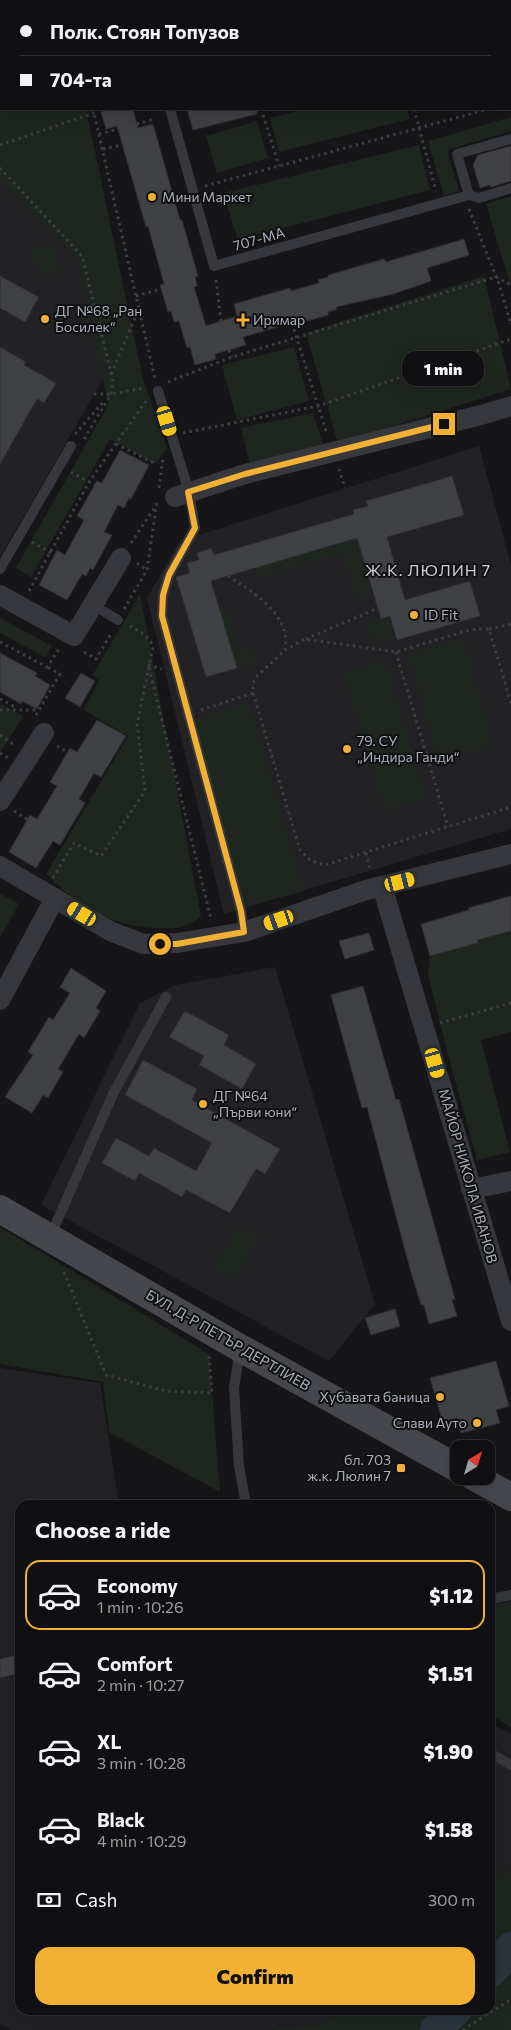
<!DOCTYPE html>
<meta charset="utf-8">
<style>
:root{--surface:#101012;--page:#1e1e20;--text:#f1f3f6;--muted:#9c9d9f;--line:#303032;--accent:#f2b134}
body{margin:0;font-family:Commissioner,sans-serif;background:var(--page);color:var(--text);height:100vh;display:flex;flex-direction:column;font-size:19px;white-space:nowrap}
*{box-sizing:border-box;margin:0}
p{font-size:16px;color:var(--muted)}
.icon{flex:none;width:28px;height:28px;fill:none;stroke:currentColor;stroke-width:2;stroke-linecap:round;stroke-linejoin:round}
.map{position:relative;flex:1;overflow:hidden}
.drawer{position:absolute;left:15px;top:1500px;width:480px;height:515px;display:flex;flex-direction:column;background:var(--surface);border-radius:15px;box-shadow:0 5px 20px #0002,0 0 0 1px var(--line)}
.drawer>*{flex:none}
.hud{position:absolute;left:0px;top:0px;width:511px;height:110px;box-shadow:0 5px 20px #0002,0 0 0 1px var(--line);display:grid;align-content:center;height:110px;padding:0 20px;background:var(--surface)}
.needle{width:32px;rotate:38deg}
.controls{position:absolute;left:450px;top:1440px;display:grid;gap:10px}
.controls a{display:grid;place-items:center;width:45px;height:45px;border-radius:10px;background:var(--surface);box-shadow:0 5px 20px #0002,0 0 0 1px var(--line);font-size:25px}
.end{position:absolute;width:22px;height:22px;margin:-11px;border:6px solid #f2b134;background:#111;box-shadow:0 0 0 2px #111}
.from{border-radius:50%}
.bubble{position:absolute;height:35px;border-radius:15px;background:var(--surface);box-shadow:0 5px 20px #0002,0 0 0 1px var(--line);font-size:16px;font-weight:800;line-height:35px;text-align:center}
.car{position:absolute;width:15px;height:30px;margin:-15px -8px;border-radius:6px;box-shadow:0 0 4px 1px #0007;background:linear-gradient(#f5c518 24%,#345 0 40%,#f5c518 0 76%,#345 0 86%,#f5c518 0)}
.hud b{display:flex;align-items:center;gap:18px;height:48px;font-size:19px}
.hud b+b{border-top:1px solid var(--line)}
.hud i{width:12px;height:12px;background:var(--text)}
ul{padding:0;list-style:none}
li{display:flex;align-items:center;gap:15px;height:70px;margin:0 10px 8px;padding:0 10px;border:2px solid transparent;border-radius:15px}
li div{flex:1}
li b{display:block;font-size:19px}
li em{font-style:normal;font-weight:800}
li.on{border-color:var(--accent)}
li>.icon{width:45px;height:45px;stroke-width:1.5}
h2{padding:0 20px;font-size:22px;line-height:60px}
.pay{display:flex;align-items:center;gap:12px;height:55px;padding:0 20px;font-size:19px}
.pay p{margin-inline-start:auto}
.primary-button{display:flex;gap:10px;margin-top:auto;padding:10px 20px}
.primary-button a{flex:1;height:58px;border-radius:15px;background:var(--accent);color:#111;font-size:20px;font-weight:800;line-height:58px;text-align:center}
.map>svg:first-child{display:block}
.built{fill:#222225}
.green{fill:#1e261f}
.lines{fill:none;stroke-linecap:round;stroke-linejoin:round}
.river{stroke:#2c353c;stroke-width:32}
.building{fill:#404145;stroke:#303034}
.path{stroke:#3d3f44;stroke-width:3;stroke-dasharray:2.5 4;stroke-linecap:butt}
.service{stroke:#37383d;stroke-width:10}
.minor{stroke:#37383d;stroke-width:20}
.secondary{stroke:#45474d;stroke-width:28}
.route{stroke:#f2b134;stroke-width:6}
.poi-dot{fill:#f2b134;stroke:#111113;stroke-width:2}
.labels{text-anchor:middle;stroke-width:4;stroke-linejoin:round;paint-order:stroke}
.poi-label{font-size:14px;fill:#a8adb8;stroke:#111113;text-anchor:start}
.street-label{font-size:14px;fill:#a8adb8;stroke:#111113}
.quarter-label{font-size:16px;letter-spacing:1px;fill:#c9ccd4;stroke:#111113}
</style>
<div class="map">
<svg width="511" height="2030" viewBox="0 0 511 2030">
<rect width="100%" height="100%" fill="#161618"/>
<!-- built -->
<g class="built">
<polygon points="0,181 78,259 103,379 0,557"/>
<polygon points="479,446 511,565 511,829 224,914 147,598 180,541"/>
<polygon points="275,967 375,1304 329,1361 41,1205 140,1003 176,985"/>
<polygon points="0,1368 100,1383 119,1505 20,1505 20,2010 342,2010 319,2025 268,2030 11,2030 0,2023"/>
<polygon points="490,1723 511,1734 511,1868 490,1882"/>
</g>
<!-- green -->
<g class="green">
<polygon points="0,78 1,109 86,109 143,379 167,448 155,464 110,439 31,577 16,568 108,405 78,259 0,181"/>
<polygon points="307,109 407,109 410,119 279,152 270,118"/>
<polygon points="511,117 511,131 447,150 459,191 444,196 428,141"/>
<polygon points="257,121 268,158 217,173 206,136"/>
<polygon points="419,145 430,190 238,240 223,193"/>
<polygon points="511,196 511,287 486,204"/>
<polygon points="51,242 62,271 42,278 31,250"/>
<polygon points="484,276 511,389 338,444 306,333"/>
<polygon points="294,347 309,401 237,420 222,365"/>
<polygon points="313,413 324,448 250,465 241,428"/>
<polygon points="357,539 372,595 358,599 344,553 256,577 253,568"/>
<path d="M140,594L201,916C186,929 174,929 155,928C111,927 77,904 46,874L128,736L84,710L99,680L92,676Z"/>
<polygon points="225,606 239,651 251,648 255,661 237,667 218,607"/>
<polygon points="0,618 52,646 46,658 0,633"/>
<polygon points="388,618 394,638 374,643 368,624"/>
<polygon points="463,639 493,745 439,760 409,654"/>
<polygon points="385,661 426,798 385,810 344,673"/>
<polygon points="0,703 23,716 0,753"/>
<polygon points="249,703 303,891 245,907 191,719"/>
<polygon points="1,894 19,904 0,937 0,896"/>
<polygon points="511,931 511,1032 481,1040 510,1152 477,1160 447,1051 428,975 430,956 477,944 477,940"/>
<polygon points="0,1227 209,1354 220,1492 109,1432 103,1382 0,1364"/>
<polygon points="239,1227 258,1238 234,1278 215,1267"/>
<polygon points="511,1601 511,1727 490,1714 490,1605"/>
<polygon points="511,1868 511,2030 268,2030 319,2025 342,2010 490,2010 490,1882"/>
</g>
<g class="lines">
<!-- river -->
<g class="river">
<polyline points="490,1972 511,1948"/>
<polyline points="436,2030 456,2010"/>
</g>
</g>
<!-- building -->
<g class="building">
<polygon points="112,109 133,109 138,128 153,124 180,220 182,220 198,276 195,277 197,286 194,287 206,326 237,316 234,304 290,288 291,291 319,283 318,280 328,277 328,275 384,259 386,262 464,239 469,255 427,268 431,281 393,294 336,307 337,309 328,312 328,315 300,323 299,321 243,337 246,345 215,354 216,359 195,365 190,347 187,348 179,321 174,322 171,311 168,312 160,285 164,284 148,226 146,227 117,126 106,129 101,112"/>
<polygon points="187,109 257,109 257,114 193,130"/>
<polygon points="511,146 511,181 491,187 490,185 480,188 473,165 478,155"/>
<polygon points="0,276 39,297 25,322 0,308"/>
<polygon points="0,347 26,362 24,365 56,383 44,403 37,399 0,464"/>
<polygon points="120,450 149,465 131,499 129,498 124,508 118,505 104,532 112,535 93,570 90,568 86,576 82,574 67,600 39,585 57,550 65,555 84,520 77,516 97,481 102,483"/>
<polygon points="452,476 464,515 387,537 405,600 470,581 480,616 397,640 390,616 381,619 357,538 211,581 237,668 206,677 176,577 190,573 187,563 199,560 197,553 211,548 214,555 354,514 353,510 368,506 366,501"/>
<polygon points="0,653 37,673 35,676 50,685 37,709 22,701 21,704 0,692"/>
<polygon points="81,673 95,681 80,707 65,698"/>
<polygon points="97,720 126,736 101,777 94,773 79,799 85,803 60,845 53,841 36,868 9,852 30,815 37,819 57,786 50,782 70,748 77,752"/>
<polygon points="511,896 511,931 477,940 478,943 430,956 421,924 469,910 468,908"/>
<polygon points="369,933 374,950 345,959 339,941"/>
<polygon points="71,968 106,991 96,1008 100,1011 84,1038 79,1034 58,1069 63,1072 48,1098 43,1095 32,1113 5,1097 33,1055 28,1052 49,1017 53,1020 70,993 60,987"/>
<polygon points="363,986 396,1100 399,1099 455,1299 452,1300 457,1316 429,1324 424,1305 421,1305 410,1269 367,1107 362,1108 331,995"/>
<polygon points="185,1011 229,1035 224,1045 256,1064 242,1089 199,1065 204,1056 169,1037"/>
<polygon points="143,1060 197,1089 192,1100 280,1149 265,1174 256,1169 230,1213 186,1190 182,1197 139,1173 135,1181 102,1163 116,1138 149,1156 154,1148 196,1171 212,1143 125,1095"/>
<polygon points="395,1309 400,1326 371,1335 365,1318"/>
<polygon points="496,1361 509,1406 496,1410 500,1423 461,1433 457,1418 443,1423 430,1378"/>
<polygon points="20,1654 20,1673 0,1678 0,1659"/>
</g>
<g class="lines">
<!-- path -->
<g class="path">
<polyline points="75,0 76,1"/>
<polyline points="86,0 87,1"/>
<polyline points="15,1 15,0"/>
<polyline points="99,1 100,0"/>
<polyline points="510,71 511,75"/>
<polyline points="510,103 511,103"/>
<polyline points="93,109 155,379"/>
<polyline points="414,109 436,191"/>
<polyline points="263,115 279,166"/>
<polyline points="99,134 155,119"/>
<polyline points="0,145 94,113"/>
<polyline points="103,149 122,145"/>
<polyline points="0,168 82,256 113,381 111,394 83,441"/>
<polyline points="205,186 489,109"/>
<polyline points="469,209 499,284 511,324"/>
<polyline points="216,280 221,321"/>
<polyline points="136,296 161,289"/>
<polyline points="292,323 327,434"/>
<polyline points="229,350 232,357"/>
<polyline points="111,374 138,311"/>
<polyline points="168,382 232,357 496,277 511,285"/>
<polyline points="94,394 111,394 145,388"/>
<polyline points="183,433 318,406 511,339"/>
<polyline points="75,434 105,400"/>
<polyline points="116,444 156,464"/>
<polyline points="339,469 345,488"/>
<polyline points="71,472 95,485"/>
<polyline points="159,488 163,457"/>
<polyline points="32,542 55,555"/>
<polyline points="131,543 155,507"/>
<polyline points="137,563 147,570"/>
<path d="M228,576C252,591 292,616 285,649"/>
<polyline points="29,591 89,482 146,401"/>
<polyline points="124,609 147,570 157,501"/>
<polyline points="489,629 511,624"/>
<polyline points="306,639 378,608"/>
<polyline points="0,642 47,667 59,649"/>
<polyline points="84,652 96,659 112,632"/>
<polyline points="396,652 448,827"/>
<polyline points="148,665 162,669"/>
<polyline points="149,668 211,919"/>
<polyline points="0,699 17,708"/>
<polyline points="511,703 489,629 478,629 466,631 396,652 305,639 285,650 257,676 253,683 253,693 300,850 311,861 325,865 511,807"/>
<polyline points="0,710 39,710"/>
<polyline points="201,710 253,693"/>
<polyline points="36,715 60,674 47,667"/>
<polyline points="0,735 14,745"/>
<polyline points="57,746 68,752"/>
<polyline points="0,753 8,758"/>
<polyline points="14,811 28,820"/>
<polyline points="366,853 371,872"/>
<path d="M53,878L74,843L101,856L145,791L137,724L153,647C150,636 139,631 130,626"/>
<polyline points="440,1023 511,1003"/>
<polyline points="64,1272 106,1375 166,1391 212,1393 209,1355"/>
<polyline points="463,2030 511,1999"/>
</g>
<!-- service -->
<g class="service">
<polyline points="172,0 172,1"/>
<polyline points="285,0 285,1"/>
<polyline points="170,109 214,266 469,195 479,198 511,188"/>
<polyline points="469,195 457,154 511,139"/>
<polyline points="158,391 189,492 195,528 169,575 163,595 162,616 241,911 244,932"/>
<polyline points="0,569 71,446"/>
<polyline points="93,605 118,620"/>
<polyline points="50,1237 113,1094 166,997"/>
<polyline points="240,1349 234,1388 239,1466 246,1505"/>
<polyline points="490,1599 511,1595"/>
<polyline points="490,1753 511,1765"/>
</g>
<!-- minor -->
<g class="minor">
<polyline points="437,1 442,0"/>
<polyline points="0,56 1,57"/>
<polyline points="175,497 245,474 481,415 511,406"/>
<polyline points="0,595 74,636 121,558"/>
<polyline points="0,801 44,733"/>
<polyline points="0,866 110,931 143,944 177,943 244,932 366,890 511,854"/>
<polyline points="382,886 511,1321"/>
<polyline points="0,1000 55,898"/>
<polyline points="471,1189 511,1181"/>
</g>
<!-- secondary -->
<g class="secondary">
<polyline points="0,1209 240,1348 459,1469"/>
<polyline points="473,1476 511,1497"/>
</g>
</g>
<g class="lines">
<!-- route -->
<polyline class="route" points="160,944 177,944 244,932 241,911 162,616 163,595 169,575 195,528 188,492 245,474 444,424"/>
</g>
<!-- markers -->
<g class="poi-dot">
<circle cx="152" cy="197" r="5"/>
<circle cx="45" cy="319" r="5"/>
<path d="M240.5 312.5h5v5h5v5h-5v5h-5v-5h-5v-5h5z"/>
<circle cx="414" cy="615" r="5"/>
<circle cx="347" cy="749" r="5"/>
<circle cx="203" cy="1104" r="5"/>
<circle cx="440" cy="1397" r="5"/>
<circle cx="477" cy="1423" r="5"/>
<rect x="396" y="1463" width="10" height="10" rx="2.5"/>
</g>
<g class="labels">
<!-- poi labels -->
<g class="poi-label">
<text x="162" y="202">Мини Маркет</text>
<text x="55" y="316">ДГ №68 „Ран<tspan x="55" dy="16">Босилек“</tspan></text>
<text x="253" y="325">Иримар</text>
<text x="424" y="620">ID Fit</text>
<text x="357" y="746">79. СУ<tspan x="357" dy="16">„Индира Ганди“</tspan></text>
<text x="213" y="1101">ДГ №64<tspan x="213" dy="16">„Първи юни“</tspan></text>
<text x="430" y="1402" text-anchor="end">Хубавата баница</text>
<text x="467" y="1428" text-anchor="end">Слави Ауто</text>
<text x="391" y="1465" text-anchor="end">бл. 703<tspan x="391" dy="16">ж.к. Люлин 7</tspan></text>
</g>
<!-- street labels -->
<g class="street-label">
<text transform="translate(259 239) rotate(-16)" y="5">707-МА</text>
<text transform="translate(468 1176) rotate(74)" y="5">МАЙОР НИКОЛА ИВАНОВ</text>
<text transform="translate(228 1340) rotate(30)" y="5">БУЛ. Д-Р ПЕТЪР ДЕРТЛИЕВ</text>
</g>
<!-- quarter labels -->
<g class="quarter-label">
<text x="428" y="576">Ж.К. ЛЮЛИН 7</text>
</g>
</g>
</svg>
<div class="controls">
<a><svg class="needle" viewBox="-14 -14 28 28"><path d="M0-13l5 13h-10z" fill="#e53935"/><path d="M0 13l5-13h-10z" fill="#9c9d9f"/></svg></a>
</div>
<i class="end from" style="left:160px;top:944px"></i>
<i class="end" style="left:444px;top:424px"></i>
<div class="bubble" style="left:402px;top:351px;width:82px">1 min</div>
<i class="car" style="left:167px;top:421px;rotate:163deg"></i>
<i class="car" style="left:400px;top:882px;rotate:76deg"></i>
<i class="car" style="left:82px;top:914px;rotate:301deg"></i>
<i class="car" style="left:279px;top:920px;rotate:251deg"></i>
<i class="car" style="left:435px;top:1063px;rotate:164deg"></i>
<div class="hud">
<b><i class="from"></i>Полк. Стоян Топузов</b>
<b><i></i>704-та</b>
</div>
<section class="drawer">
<h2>Choose a ride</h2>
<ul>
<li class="on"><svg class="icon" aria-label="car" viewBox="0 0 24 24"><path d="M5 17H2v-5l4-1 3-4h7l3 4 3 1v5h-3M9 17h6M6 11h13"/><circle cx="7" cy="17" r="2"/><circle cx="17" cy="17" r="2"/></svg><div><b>Economy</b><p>1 min · 10:26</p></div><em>$1.12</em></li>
<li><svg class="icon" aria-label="car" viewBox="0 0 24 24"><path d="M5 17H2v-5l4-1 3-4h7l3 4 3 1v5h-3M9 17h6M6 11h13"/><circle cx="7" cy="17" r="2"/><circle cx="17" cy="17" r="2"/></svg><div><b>Comfort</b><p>2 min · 10:27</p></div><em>$1.51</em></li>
<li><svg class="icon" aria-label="car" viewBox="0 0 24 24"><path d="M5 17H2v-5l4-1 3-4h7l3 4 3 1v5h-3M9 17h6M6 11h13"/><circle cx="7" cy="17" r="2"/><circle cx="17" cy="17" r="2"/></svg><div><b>XL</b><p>3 min · 10:28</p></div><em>$1.90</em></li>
<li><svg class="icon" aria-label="car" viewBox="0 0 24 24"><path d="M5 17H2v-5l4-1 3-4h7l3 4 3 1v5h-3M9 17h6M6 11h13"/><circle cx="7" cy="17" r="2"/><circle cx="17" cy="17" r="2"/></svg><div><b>Black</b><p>4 min · 10:29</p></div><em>$1.58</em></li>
</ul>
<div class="pay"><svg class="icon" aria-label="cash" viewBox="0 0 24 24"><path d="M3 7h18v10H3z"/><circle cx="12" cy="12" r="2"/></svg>Cash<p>300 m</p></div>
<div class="primary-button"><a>Confirm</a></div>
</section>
</div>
